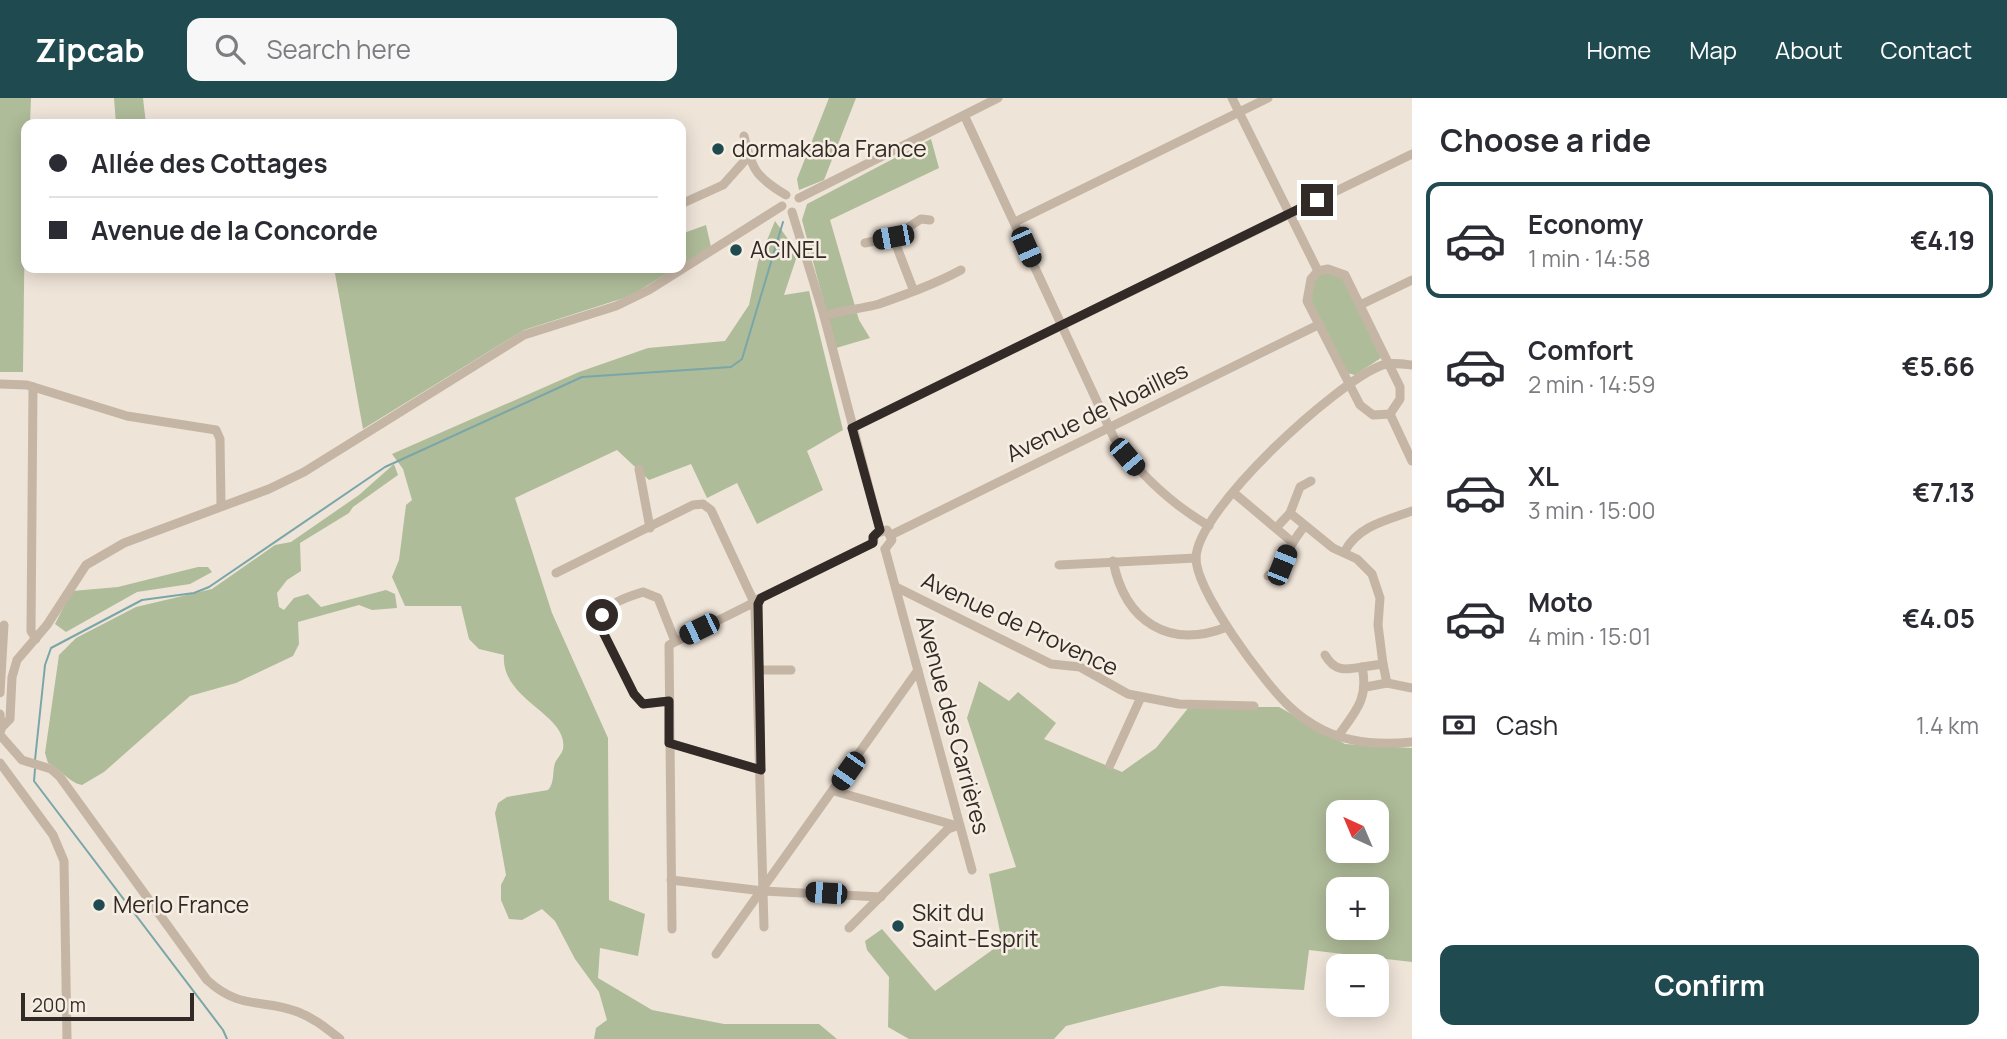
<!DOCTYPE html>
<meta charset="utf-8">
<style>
:root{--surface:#fff;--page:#f7f7f7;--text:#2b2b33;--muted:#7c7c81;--line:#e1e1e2;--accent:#1f4b50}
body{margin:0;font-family:Manrope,sans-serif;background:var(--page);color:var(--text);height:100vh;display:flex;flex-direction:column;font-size:26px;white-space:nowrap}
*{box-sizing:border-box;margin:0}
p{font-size:23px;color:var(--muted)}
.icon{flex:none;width:38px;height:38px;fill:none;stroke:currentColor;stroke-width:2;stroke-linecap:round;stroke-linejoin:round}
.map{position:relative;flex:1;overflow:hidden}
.sheet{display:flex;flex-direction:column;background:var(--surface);width:595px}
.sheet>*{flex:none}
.banner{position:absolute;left:21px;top:21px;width:665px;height:154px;border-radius:14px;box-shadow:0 4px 18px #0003;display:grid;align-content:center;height:154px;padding:0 28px;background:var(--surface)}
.needle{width:46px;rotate:316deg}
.controls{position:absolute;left:1326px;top:702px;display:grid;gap:14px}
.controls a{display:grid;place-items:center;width:63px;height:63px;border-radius:14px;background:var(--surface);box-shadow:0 4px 18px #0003;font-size:35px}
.scale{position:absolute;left:21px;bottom:18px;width:173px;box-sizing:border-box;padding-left:7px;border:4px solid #322a26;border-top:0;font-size:19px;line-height:24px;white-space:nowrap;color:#322a26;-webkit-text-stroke:5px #f7eee3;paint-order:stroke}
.end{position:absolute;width:32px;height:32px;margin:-16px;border:9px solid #322a26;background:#fff;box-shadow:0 0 0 4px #fff}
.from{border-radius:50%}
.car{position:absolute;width:21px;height:42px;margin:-21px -10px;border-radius:9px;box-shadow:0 0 5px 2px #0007;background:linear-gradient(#222 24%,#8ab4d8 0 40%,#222 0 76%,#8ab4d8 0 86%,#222 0)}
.banner b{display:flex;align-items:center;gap:24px;height:66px;font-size:26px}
.banner b+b{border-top:2px solid var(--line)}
.banner i{width:18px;height:18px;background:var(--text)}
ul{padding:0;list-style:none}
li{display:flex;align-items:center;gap:21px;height:116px;margin:0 14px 10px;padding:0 14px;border:4px solid transparent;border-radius:14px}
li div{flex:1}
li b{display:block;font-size:26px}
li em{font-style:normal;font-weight:700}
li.on{border-color:var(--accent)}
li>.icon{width:63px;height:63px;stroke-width:1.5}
h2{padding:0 28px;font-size:32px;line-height:84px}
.pay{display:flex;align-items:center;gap:18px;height:77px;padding:0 28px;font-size:26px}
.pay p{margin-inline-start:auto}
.button{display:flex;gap:14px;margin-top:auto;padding:14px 28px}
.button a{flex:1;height:80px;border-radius:14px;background:var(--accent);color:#fff;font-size:28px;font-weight:700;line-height:80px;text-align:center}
header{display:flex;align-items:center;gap:42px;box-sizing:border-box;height:98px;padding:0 35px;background:var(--accent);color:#fff}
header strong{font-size:33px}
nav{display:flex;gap:38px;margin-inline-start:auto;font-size:24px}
.search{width:490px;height:63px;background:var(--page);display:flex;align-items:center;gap:18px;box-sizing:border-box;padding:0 24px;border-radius:14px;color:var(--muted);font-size:26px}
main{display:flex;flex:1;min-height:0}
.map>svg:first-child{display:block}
.green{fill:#afbc99;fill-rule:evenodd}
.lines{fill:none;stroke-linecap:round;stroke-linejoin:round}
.stream{stroke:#79a6a9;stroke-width:2}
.minor{stroke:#c5b5a5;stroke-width:9}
.route{stroke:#322a26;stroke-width:9}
.poi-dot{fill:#1f4b50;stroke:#f7eee3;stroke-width:2.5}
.labels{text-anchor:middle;stroke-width:5;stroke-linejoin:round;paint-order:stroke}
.poi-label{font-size:23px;fill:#322a26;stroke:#f7eee3;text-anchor:start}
.street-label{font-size:23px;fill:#322a26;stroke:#f7eee3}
</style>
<header>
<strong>Zipcab</strong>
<div class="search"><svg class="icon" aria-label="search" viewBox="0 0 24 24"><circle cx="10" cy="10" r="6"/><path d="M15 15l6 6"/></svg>Search here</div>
<nav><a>Home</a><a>Map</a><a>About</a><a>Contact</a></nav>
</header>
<main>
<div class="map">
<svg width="1412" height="941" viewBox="0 0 1412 941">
<rect width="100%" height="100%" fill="#efe4d8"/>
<!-- green -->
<g class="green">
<polygon points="0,0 31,0 30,26 26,26 23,274 0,274"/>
<polygon points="114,0 143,0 146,26 116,26"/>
<polygon points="829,0 856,0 824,82 799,92 797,81"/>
<polygon points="931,41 939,70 830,122 859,222 870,240 836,250 802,122 807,106"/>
<path d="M775,123L798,155L784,197L809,193L843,332L807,353L823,392L757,426L737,385L707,400L691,366L649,382L617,352L515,400L552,515L608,640L609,802L645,816L638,858L600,850L598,880L652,912L724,926H819L837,941H594L596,930L607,922L599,894L575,861L555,823L542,811L522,822L509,821L501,802V787L506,777L495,715L498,705L507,699L548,692C555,684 552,674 555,665C557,660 562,656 563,651C569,616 500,602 504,557L479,551L469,541L461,508H405L392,479L399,462L406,407L412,402L403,371L392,356L579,274L648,250L725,243L749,207L758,164Z"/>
<polygon points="706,127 711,149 681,167 681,136"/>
<polygon points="334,170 676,170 630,198 524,232 363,331"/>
<polygon points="1322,174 1341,177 1381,260 1355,277 1347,275 1310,200 1312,185"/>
<path d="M394,366L398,377L353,409L349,415L300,445L301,473L287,482L277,495L279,509L284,512L294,500L308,496L321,509L386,492L395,496L397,510L372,512L359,507L298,524L299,546L293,558L236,585L190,598L104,674L82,687C69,685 61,671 48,665L45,655L59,557L76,540L136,509L212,491L275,447L291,444L359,397Z"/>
<polygon points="198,469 208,469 212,474 190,486 137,494 66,534 55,526 72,493 118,489"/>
<path d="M979,583L1009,603L1018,594L1056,625L1044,641L1122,674L1156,650L1189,609H1279L1345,646L1412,650V864L1309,852L1304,892L1221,888L1066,928L1054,941H909L888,929L889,879L867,852L865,843L882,831L935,893L1002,845L989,776L1016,769L967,620ZM1339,714H1377V752H1339ZM1339,791H1377V830H1339Z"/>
</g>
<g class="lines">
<!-- stream -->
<g class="stream">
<polyline points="35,662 45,567 51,550 142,502 194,495 209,489 385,369 582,279 731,269 742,261 783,124"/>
<polyline points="35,671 34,683 223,932 227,941"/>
</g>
<!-- minor -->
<g class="minor">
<polyline points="1232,0 1318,173"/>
<path d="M965,19L1114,340C1140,377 1170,405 1209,428"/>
<path d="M744,38C752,72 756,79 786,97"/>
<polyline points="799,100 998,0"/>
<polyline points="681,106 723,87 748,59"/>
<polyline points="792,114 824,218 880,432"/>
<polyline points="1015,124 1268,0"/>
<polyline points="893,139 913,191"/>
<polyline points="865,145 893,139 921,121 930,122"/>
<polygon points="1328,171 1345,177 1400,289 1400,301 1390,316 1373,317 1360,307 1307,203 1311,181 1318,173"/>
<polyline points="1360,207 1412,182"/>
<path d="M824,218C842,212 861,211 879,206C907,196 935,186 961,172"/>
<path d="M1412,267C1402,266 1390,264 1380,268C1335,286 1197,411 1196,460C1196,493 1264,585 1289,608C1299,618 1311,626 1323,632C1351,646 1382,647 1412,644"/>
<polyline points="0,286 27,287 127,318 216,332 220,341 221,407"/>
<polyline points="33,289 31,533 36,541"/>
<polyline points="1390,316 1412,363"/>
<polyline points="852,330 1412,56"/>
<polyline points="639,371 650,430"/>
<polyline points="1234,395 1291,443"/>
<path d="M1290,415L1333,450L1357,461L1372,476L1380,500L1378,527L1383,566L1362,569C1369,600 1356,613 1338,638"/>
<polyline points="1276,430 1290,415 1300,389 1311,383"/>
<polyline points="891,437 1320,226"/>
<polyline points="873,445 875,436 887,432 892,442 885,451"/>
<polyline points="885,451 972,772"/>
<path d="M1345,453C1358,428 1387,422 1412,413"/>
<path d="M1113,463C1125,523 1168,552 1227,529"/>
<polyline points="1059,467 1196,460"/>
<polyline points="556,475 693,407 703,406 711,412 753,502 751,506 755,510 761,500 753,502"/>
<path d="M1268,478C1286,464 1290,444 1305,428"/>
<polyline points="896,489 1051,566 1080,569 1128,596 1179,606 1254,608"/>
<polyline points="761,500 873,445"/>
<polyline points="755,510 764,829"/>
<path d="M1325,557C1335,574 1345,572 1362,569"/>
<polyline points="758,572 791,572"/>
<polyline points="1387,585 1412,590"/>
<polyline points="1366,589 1387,585 1383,566"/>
<polyline points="0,595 4,527"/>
<path d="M669,603L643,606L634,596L599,526C606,505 624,500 643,494L658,500L675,543"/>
<polyline points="0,616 1,632"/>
<polyline points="2,629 10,621 12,579 17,562 47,527 86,467 124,445 269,391 304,374 524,237 616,208 649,192 782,108"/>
<path d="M0,637L22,662L51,671L60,679L207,882C241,913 262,900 298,914C314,920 327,931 340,941"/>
<polyline points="669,645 761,672"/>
<polyline points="0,665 53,737 64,763 67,941"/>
<polyline points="1110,667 1141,599"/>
<polyline points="834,693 954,727"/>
<polyline points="671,782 763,793 881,799"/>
<polyline points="849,830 948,731 959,727"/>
<polyline points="672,831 669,547 751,506"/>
<polyline points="716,856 918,572"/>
</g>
</g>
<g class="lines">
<!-- route -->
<polyline class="route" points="602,517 599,526 634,596 643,606 669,603 669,645 761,672 758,506 761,500 873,445 873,439 880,432 852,330 1317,102"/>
</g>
<!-- markers -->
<g class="poi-dot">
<circle cx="718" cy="51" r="7"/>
<circle cx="736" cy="152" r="7"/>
<circle cx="99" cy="807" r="7"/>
<circle cx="898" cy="828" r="7"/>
</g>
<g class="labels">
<!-- poi labels -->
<g class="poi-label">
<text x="732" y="59">dormakaba France</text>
<text x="750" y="160">ACINEL</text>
<text x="113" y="815">Merlo France</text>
<text x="912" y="823">Skit du<tspan x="912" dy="26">Saint-Esprit</tspan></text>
</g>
<!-- street labels -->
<g class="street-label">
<text transform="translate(1097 314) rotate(-26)" y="8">Avenue de Noailles</text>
<text transform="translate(1020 526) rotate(25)" y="8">Avenue de Provence</text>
<text transform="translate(953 627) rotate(75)" y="8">Avenue des Carrières</text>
</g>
</g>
</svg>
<div class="controls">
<a><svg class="needle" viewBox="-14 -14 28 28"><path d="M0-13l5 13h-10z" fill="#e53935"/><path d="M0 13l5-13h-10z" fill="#7c7c81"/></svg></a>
<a>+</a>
<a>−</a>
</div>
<div class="scale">200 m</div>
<i class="end from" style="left:602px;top:517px"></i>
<i class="end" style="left:1317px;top:102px"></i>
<i class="car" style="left:893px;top:139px;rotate:259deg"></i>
<i class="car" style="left:1026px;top:149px;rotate:156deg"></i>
<i class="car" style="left:1127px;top:359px;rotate:140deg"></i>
<i class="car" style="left:1282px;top:467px;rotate:22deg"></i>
<i class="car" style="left:699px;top:531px;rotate:244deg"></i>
<i class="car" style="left:848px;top:673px;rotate:215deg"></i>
<i class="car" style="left:826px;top:795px;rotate:274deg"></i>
<div class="banner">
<b><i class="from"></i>Allée des Cottages</b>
<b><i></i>Avenue de la Concorde</b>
</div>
</div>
<section class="sheet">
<h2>Choose a ride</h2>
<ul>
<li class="on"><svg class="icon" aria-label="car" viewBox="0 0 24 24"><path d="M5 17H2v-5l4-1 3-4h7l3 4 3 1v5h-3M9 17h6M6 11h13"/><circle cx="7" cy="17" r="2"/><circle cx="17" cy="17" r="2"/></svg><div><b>Economy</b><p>1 min · 14:58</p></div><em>€4.19</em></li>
<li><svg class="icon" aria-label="car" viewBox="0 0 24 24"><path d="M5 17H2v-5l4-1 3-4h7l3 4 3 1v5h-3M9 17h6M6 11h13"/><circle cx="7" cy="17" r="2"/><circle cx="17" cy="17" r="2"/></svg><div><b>Comfort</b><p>2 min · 14:59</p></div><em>€5.66</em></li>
<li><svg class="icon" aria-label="car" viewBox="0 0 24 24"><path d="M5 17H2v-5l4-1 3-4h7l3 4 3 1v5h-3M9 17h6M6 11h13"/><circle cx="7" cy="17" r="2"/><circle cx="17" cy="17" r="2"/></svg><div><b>XL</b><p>3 min · 15:00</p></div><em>€7.13</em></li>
<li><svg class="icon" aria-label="car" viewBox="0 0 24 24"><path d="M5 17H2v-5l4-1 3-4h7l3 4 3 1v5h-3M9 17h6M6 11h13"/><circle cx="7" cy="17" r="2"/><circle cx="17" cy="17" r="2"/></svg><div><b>Moto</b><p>4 min · 15:01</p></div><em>€4.05</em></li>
</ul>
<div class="pay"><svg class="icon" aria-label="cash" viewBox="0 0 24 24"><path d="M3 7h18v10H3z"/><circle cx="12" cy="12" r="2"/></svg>Cash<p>1.4 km</p></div>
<div class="button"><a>Confirm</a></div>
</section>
</main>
